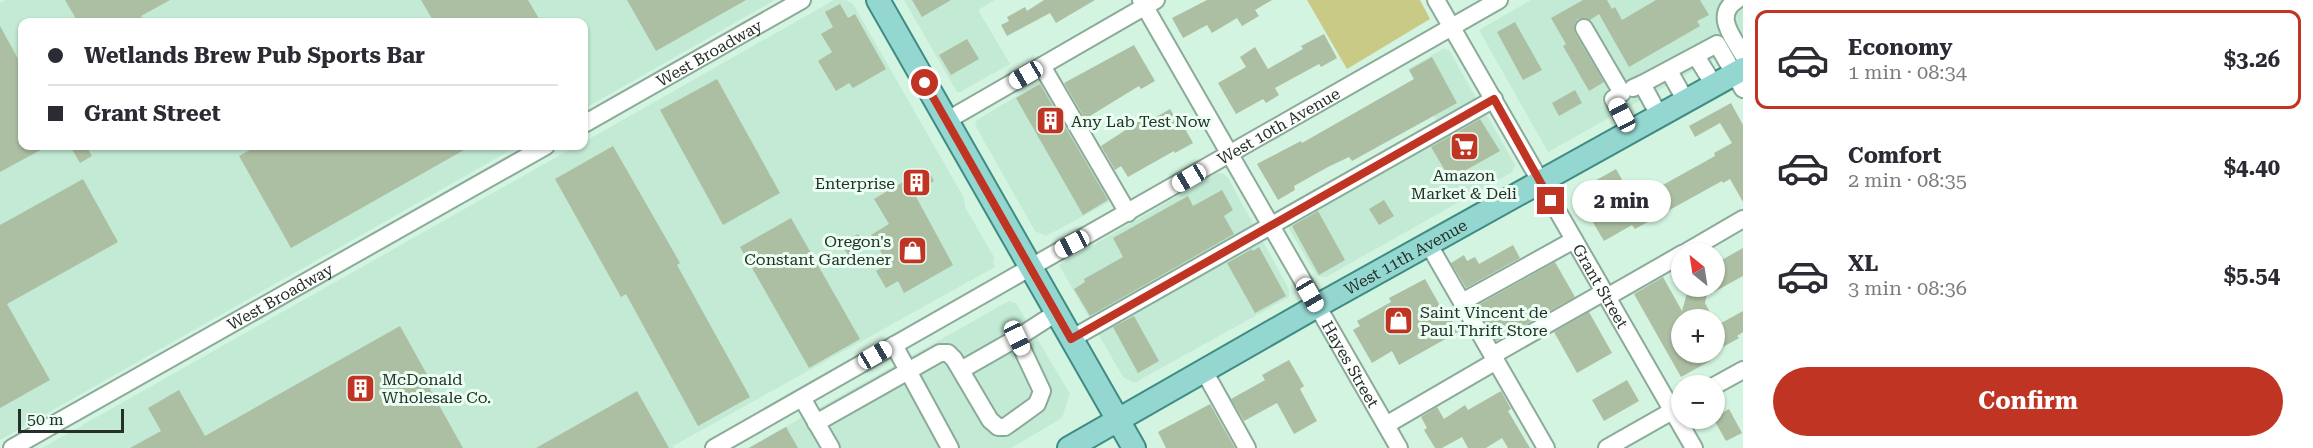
<!DOCTYPE html>
<meta charset="utf-8">
<style>
:root{--surface:#fff;--page:#f7f7f7;--text:#2b2b33;--muted:#7c7c81;--line:#e1e1e2;--accent:#c03423}
body{margin:0;font-family:"Roboto Serif",serif;background:var(--page);color:var(--text);height:100vh;display:flex;flex-direction:column;font-size:22px;white-space:nowrap}
*{box-sizing:border-box;margin:0}
p{font-size:20px;color:var(--muted)}
.icon{flex:none;width:33px;height:33px;fill:none;stroke:currentColor;stroke-width:2;stroke-linecap:round;stroke-linejoin:round}
.map{position:relative;flex:1;overflow:hidden}
.details{display:flex;flex-direction:column;background:var(--surface);width:570px}
.details>*{flex:none}
.banner{position:absolute;left:18px;top:18px;width:570px;height:132px;border-radius:12px;box-shadow:0 2px 4px #0004;display:grid;align-content:center;height:132px;padding:0 30px;background:var(--surface)}
.needle{width:39px;rotate:330deg}
.buttons{position:absolute;left:1671px;top:243px;display:grid;gap:12px}
.buttons a{display:grid;place-items:center;width:54px;height:54px;border-radius:50%;background:var(--surface);box-shadow:0 2px 4px #0004;font-size:30px}
.scale{position:absolute;left:18px;bottom:15px;width:106px;box-sizing:border-box;padding-left:6px;border:3px solid #243029;border-top:0;font-size:16px;line-height:21px;white-space:nowrap;color:#243029;-webkit-text-stroke:4px #eafef2;paint-order:stroke}
.end{position:absolute;width:27px;height:27px;margin:-14px;border:8px solid #c03423;background:#fff;box-shadow:0 0 0 3px #fff}
.from{border-radius:50%}
.bubble{position:absolute;height:42px;border-radius:21px;background:var(--surface);box-shadow:0 2px 4px #0004;font-size:20px;font-weight:700;line-height:42px;text-align:center}
.car{position:absolute;width:18px;height:36px;margin:-18px -9px;border-radius:8px;box-shadow:0 0 4px 2px #0007;background:linear-gradient(#fff 24%,#345 0 40%,#fff 0 76%,#345 0 86%,#fff 0)}
.banner b{display:flex;align-items:center;gap:21px;height:57px;font-size:22px}
.banner b+b{border-top:2px solid var(--line)}
.banner i{width:15px;height:15px;background:var(--text)}
ul{padding:10px 0 0;list-style:none}
li{display:flex;align-items:center;gap:18px;height:99px;margin:0 12px 9px;padding:0 18px;border:3px solid transparent;border-radius:12px}
li div{flex:1}
li b{display:block;font-size:22px}
li em{font-style:normal;font-weight:700}
li.current{border-color:var(--accent)}
li>.icon{width:54px;height:54px;stroke-width:1.5}
.primary-button{display:flex;gap:12px;margin-top:auto;padding:12px 30px}
.primary-button a{flex:1;height:69px;border-radius:36px;background:var(--accent);color:#fff;font-size:24px;font-weight:700;line-height:69px;text-align:center}
main{display:flex;flex:1;min-height:0}
.map>svg:first-child{display:block}
.built{fill:#c2ead4}
.green{fill:#caca87}
.building{fill:#adbfa3}
.lines{fill:none;stroke-linecap:round;stroke-linejoin:round}
.minor-casing{stroke:#8bab99;stroke-width:20}
.major-casing{stroke:#3e8c82;stroke-width:26}
.minor{stroke:#fff;stroke-width:16}
.major{stroke:#94d7d1;stroke-width:22}
.route{stroke:#c03423;stroke-width:8}
.labels{text-anchor:middle;stroke-width:6;stroke-linejoin:round;paint-order:stroke}
.street-label{font-size:16px;fill:#243029;stroke:#eafef2}
.poi-label{font-size:16px;fill:#243029;stroke:#eafef2;text-anchor:start}
</style>
<main>
<div class="map">
<svg width="1743" height="448" viewBox="0 0 1743 448">
<rect width="100%" height="100%" fill="#d3f4e1"/>
<!-- built -->
<g class="built">
<polygon points="6,0 775,0 584,109 584,22 22,22 22,146 518,146 0,440 0,3"/>
<polygon points="834,0 846,0 853,4 964,198 965,207 994,257 993,263 995,267 673,446 674,448 42,448 576,146 584,146 584,142"/>
<polygon points="904,0 995,0 978,10 1010,64 960,92 957,92"/>
<polygon points="1531,0 1743,0 1743,43 1548,152 1479,30"/>
<polygon points="1443,49 1449,50 1479,103 1439,125 1408,69"/>
<polygon points="1052,75 1122,195 1046,236 1035,231 975,125 977,120"/>
<polygon points="1484,110 1515,165 1512,172 1326,277 1317,276 1285,222"/>
<polygon points="1217,173 1224,174 1228,178 1289,289 1289,297 1134,383 1123,377 1059,265"/>
<polygon points="1009,301 1016,303 1070,394 1062,418 1011,448 748,448"/>
</g>
<!-- green -->
<polygon class="green" points="1307,0 1420,0 1430,19 1347,69"/>
<!-- building -->
<g class="building">
<polygon points="65,0 170,0 141,16 145,22 78,22"/>
<polygon points="421,0 528,0 541,22 434,22"/>
<polygon points="627,0 746,0 656,51"/>
<polygon points="912,0 951,0 922,17"/>
<polygon points="1044,0 1095,0 1056,23 1050,13 1007,36 1001,25 1009,21 1007,17 1025,7 1027,11"/>
<polygon points="1207,0 1272,0 1255,10 1259,16 1242,26 1237,18 1212,33 1207,25 1183,38 1172,18"/>
<polygon points="1583,0 1607,0 1612,9 1615,7 1622,20 1656,0 1700,0 1709,15 1697,21 1700,26 1629,67 1599,14 1590,20 1585,18 1578,19 1575,23 1575,33 1604,82 1589,91 1563,46 1566,44 1551,18"/>
<polygon points="840,4 848,18 855,14 886,69 853,88 849,83 836,91 818,61 832,52 821,34 833,27 825,12"/>
<polygon points="1515,22 1542,70 1523,80 1497,32"/>
<polygon points="0,26 22,66 22,146 48,146 0,172"/>
<polygon points="1324,34 1337,58 1321,67 1319,64 1275,88 1279,95 1266,103 1263,99 1236,114 1218,83 1246,67 1240,57 1255,47 1268,69 1303,49 1301,46"/>
<polygon points="967,39 979,59 951,75 939,55"/>
<polygon points="1134,45 1155,81 1141,89 1139,86 1085,119 1064,83"/>
<polygon points="1432,57 1457,103 1352,161 1349,157 1328,167 1294,186 1295,190 1278,200 1257,164 1295,144 1301,141 1302,143 1414,79 1409,70"/>
<polygon points="717,79 780,193 723,225 660,110"/>
<polygon points="1040,84 1108,200 1083,215 1016,98"/>
<polygon points="1575,90 1582,103 1559,116 1552,103"/>
<polygon points="1731,103 1743,125 1743,202 1730,179 1723,183 1722,181 1635,229 1632,225 1604,241 1575,192 1616,169 1634,201 1715,156 1714,153 1732,143 1720,123 1695,137 1689,126"/>
<polygon points="1170,109 1176,119 1179,118 1193,143 1175,153 1174,151 1128,177 1121,166 1115,170 1101,146 1141,120 1144,124"/>
<polygon points="1480,119 1500,151 1450,179 1431,147"/>
<polygon points="70,146 86,146 92,156 80,163"/>
<polygon points="257,146 471,146 291,248 239,156"/>
<polygon points="613,146 680,263 677,265 750,397 698,426 626,294 621,297 555,179"/>
<polygon points="927,168 934,181 914,193 953,265 904,293 898,281 886,288 876,271 888,264 871,235 889,224 874,199"/>
<polygon points="83,179 118,242 7,304 50,380 0,408 0,225"/>
<polygon points="1222,190 1233,210 1224,216 1234,234 1090,316 1074,289 1085,282 1084,279 1123,257 1113,238 1188,196 1193,206"/>
<polygon points="1384,200 1394,216 1379,225 1369,209"/>
<polygon points="1318,211 1345,260 1319,275 1292,226"/>
<polygon points="791,218 860,339 809,368 740,247"/>
<polygon points="858,234 865,246 848,255 841,244"/>
<polygon points="1513,245 1520,258 1466,288 1451,263 1464,255 1467,261 1475,257 1479,264"/>
<polygon points="1259,247 1286,296 1255,313 1227,263 1252,249 1253,251"/>
<polygon points="1743,248 1743,276 1714,292 1714,268 1720,265 1718,262"/>
<polygon points="1555,262 1575,297 1496,341 1476,306"/>
<polygon points="1663,277 1682,311 1689,286 1709,286 1705,303 1714,320 1682,320 1682,352 1706,352 1710,361 1681,377 1634,294"/>
<polygon points="1425,279 1447,318 1450,317 1458,332 1399,365 1392,351 1372,363 1353,330 1360,326 1357,321 1391,302 1389,298"/>
<polygon points="1743,311 1743,332 1737,336 1739,338 1714,352 1714,327"/>
<polygon points="1589,312 1612,353 1577,373 1554,332"/>
<polygon points="1134,316 1159,361 1138,373 1113,327"/>
<polygon points="400,326 434,387 430,389 463,448 130,448 161,431 148,408 179,390 205,436"/>
<polygon points="1289,360 1304,386 1300,389 1317,421 1294,434 1277,403 1244,421 1231,399 1265,380 1262,375"/>
<polygon points="1627,380 1639,401 1604,421 1592,400"/>
<polygon points="637,391 669,448 536,448"/>
<polygon points="1501,391 1511,409 1508,411 1530,448 1508,448 1502,438 1486,448 1468,448 1462,437 1442,448 1435,448 1424,430 1427,428 1421,417 1437,407 1444,419 1465,405 1468,410"/>
<polygon points="1210,404 1235,448 1166,448 1158,432"/>
<polygon points="1729,409 1742,433 1726,441 1713,418"/>
<polygon points="786,427 798,448 749,448"/>
</g>
<g class="lines">
<defs>
<g id="minor">
<path id="s1" d="M1141,0L1399,448"/>
<path id="s2" d="M1436,0L1694,448"/>
<path d="M1737,0C1713,15 1733,37 1743,55"/>
<polyline points="1584,28 1622,93 1613,99 1631,131"/>
<polyline points="1696,56 1714,85"/>
<polyline points="1042,66 1128,213"/>
<polyline points="1669,71 1686,101"/>
<polyline points="1642,84 1717,44 1743,89"/>
<polyline points="1633,88 1642,84 1659,115"/>
<polyline points="946,121 1156,0"/>
<path id="s3" d="M584,124L802,0"/>
<polyline points="1429,245 1546,448"/>
<polyline points="1683,254 1743,219"/>
<polyline points="1607,297 1682,254"/>
<polyline points="1462,302 1574,240"/>
<polyline points="1017,338 1056,313"/>
<polyline points="1071,339 1494,99"/>
<polyline points="894,345 950,448"/>
<polyline points="1493,355 1604,292"/>
<polyline points="1204,371 1247,448"/>
<polyline points="1714,386 1743,370"/>
<polyline points="802,398 831,448"/>
<polyline points="816,423 940,353 948,353 954,359 990,420 998,427 1005,427 1037,404 1042,391 1017,338 961,370"/>
<polyline points="1386,425 1496,361"/>
<path id="s4" d="M12,448L546,146"/>
<path id="s5" d="M714,448L1499,0"/>
<polyline points="1607,448 1681,406"/>
</g>
<g id="major">
<polyline points="878,0 1134,448"/>
<path id="s6" d="M1069,448L1317,306L1743,69"/>
</g>
</defs>
<!-- minor casing -->
<use href="#minor" class="minor-casing"/>
<!-- major casing -->
<use href="#major" class="major-casing"/>
<!-- minor -->
<use href="#minor" class="minor"/>
<!-- major -->
<use href="#major" class="major"/>
</g>
<g class="lines">
<!-- route -->
<polyline class="route" points="925,83 1071,339 1494,99 1551,201"/>
</g>
<!-- icons -->
<defs>
<symbol id="building-square" viewBox="-11 -11 22 22"><rect x="-9" y="-9" width="18" height="18" rx="4" fill="#c03423" stroke="#eafef2"/><path d="M-4-6H4V6H1V3H-1V6H-4ZM-2.5-4.3h1.7v1.8h-1.7ZM.8-4.3h1.7v1.8H.8ZM-2.5-1h1.7V.8h-1.7ZM.8-1h1.7V.8H.8Z" fill="#fff"/></symbol>
<symbol id="supermarket-square" viewBox="-11 -11 22 22"><rect x="-9" y="-9" width="18" height="18" rx="4" fill="#c03423" stroke="#eafef2"/><path d="M-6-5.5h2.5l.6 2H6L4.5 2H-2.5L-4.4-4H-6ZM-1.5 3.2a1.3 1.3 0 1 0 .1 0ZM3 3.2a1.3 1.3 0 1 0 .1 0Z" fill="#fff"/></symbol>
<symbol id="shop-square" viewBox="-11 -11 22 22"><rect x="-9" y="-9" width="18" height="18" rx="4" fill="#c03423" stroke="#eafef2"/><path d="M-5-2.5h2.3a2.7 3.5 0 0 1 5.4 0H5L5.5 6h-11ZM-1.5-2.5h3a1.5 2.3 0 0 0-3 0Z" fill="#fff"/></symbol>
</defs>
<g fill-rule="evenodd">
<use href="#building-square" x="1034" y="104" width="33" height="33"/>
<use href="#supermarket-square" x="1448" y="130" width="33" height="33"/>
<use href="#building-square" x="900" y="166" width="33" height="33"/>
<use href="#shop-square" x="896" y="234" width="33" height="33"/>
<use href="#shop-square" x="1382" y="304" width="33" height="33"/>
<use href="#building-square" x="344" y="372" width="33" height="33"/>
</g>
<g class="labels">
<!-- street labels -->
<g class="street-label">
<text dy="6" stroke="none"><textPath href="#s3" startOffset="144">West Broadway</textPath></text>
<text dy="6" stroke="none"><textPath href="#s5" startOffset="650">West 10th Avenue</textPath></text>
<text dy="6" stroke="none"><textPath href="#s6" startOffset="387">West 11th Avenue</textPath></text>
<text dy="6" stroke="none"><textPath href="#s2" startOffset="330">Grant Street</textPath></text>
<text dy="6" stroke="none"><textPath href="#s4" startOffset="308">West Broadway</textPath></text>
<text dy="6" stroke="none"><textPath href="#s1" startOffset="420">Hayes Street</textPath></text>
</g>
<!-- poi labels -->
<g class="poi-label">
<text x="1071" y="127">Any Lab Test Now</text>
<text x="1464" y="181" text-anchor="middle">Amazon<tspan x="1464" dy="18">Market &amp; Deli</tspan></text>
<text x="895" y="189" text-anchor="end">Enterprise</text>
<text x="891" y="247" text-anchor="end">Oregon's<tspan x="891" dy="18">Constant Gardener</tspan></text>
<text x="1420" y="318">Saint Vincent de<tspan x="1420" dy="18">Paul Thrift Store</tspan></text>
<text x="382" y="385">McDonald<tspan x="382" dy="18">Wholesale Co.</tspan></text>
</g>
</g>
</svg>
<div class="buttons">
<a><svg class="needle" viewBox="-14 -14 28 28"><path d="M0-13l5 13h-10z" fill="#e53935"/><path d="M0 13l5-13h-10z" fill="#7c7c81"/></svg></a>
<a>+</a>
<a>−</a>
</div>
<div class="scale">50 m</div>
<i class="end from" style="left:925px;top:83px"></i>
<i class="end" style="left:1551px;top:201px"></i>
<div class="bubble" style="left:1572px;top:180px;width:99px">2 min</div>
<i class="car" style="left:1026px;top:75px;rotate:240deg"></i>
<i class="car" style="left:1622px;top:115px;rotate:332deg"></i>
<i class="car" style="left:1189px;top:178px;rotate:240deg"></i>
<i class="car" style="left:1072px;top:244px;rotate:242deg"></i>
<i class="car" style="left:1310px;top:295px;rotate:150deg"></i>
<i class="car" style="left:1017px;top:338px;rotate:155deg"></i>
<i class="car" style="left:875px;top:355px;rotate:60deg"></i>
<div class="banner">
<b><i class="from"></i>Wetlands Brew Pub Sports Bar</b>
<b><i></i>Grant Street</b>
</div>
</div>
<section class="details">
<ul>
<li class="current"><svg class="icon" aria-label="car" viewBox="0 0 24 24"><path d="M5 17H2v-5l4-1 3-4h7l3 4 3 1v5h-3M9 17h6M6 11h13"/><circle cx="7" cy="17" r="2"/><circle cx="17" cy="17" r="2"/></svg><div><b>Economy</b><p>1 min · 08:34</p></div><em>$3.26</em></li>
<li><svg class="icon" aria-label="car" viewBox="0 0 24 24"><path d="M5 17H2v-5l4-1 3-4h7l3 4 3 1v5h-3M9 17h6M6 11h13"/><circle cx="7" cy="17" r="2"/><circle cx="17" cy="17" r="2"/></svg><div><b>Comfort</b><p>2 min · 08:35</p></div><em>$4.40</em></li>
<li><svg class="icon" aria-label="car" viewBox="0 0 24 24"><path d="M5 17H2v-5l4-1 3-4h7l3 4 3 1v5h-3M9 17h6M6 11h13"/><circle cx="7" cy="17" r="2"/><circle cx="17" cy="17" r="2"/></svg><div><b>XL</b><p>3 min · 08:36</p></div><em>$5.54</em></li>
</ul>
<div class="primary-button"><a>Confirm</a></div>
</section>
</main>
